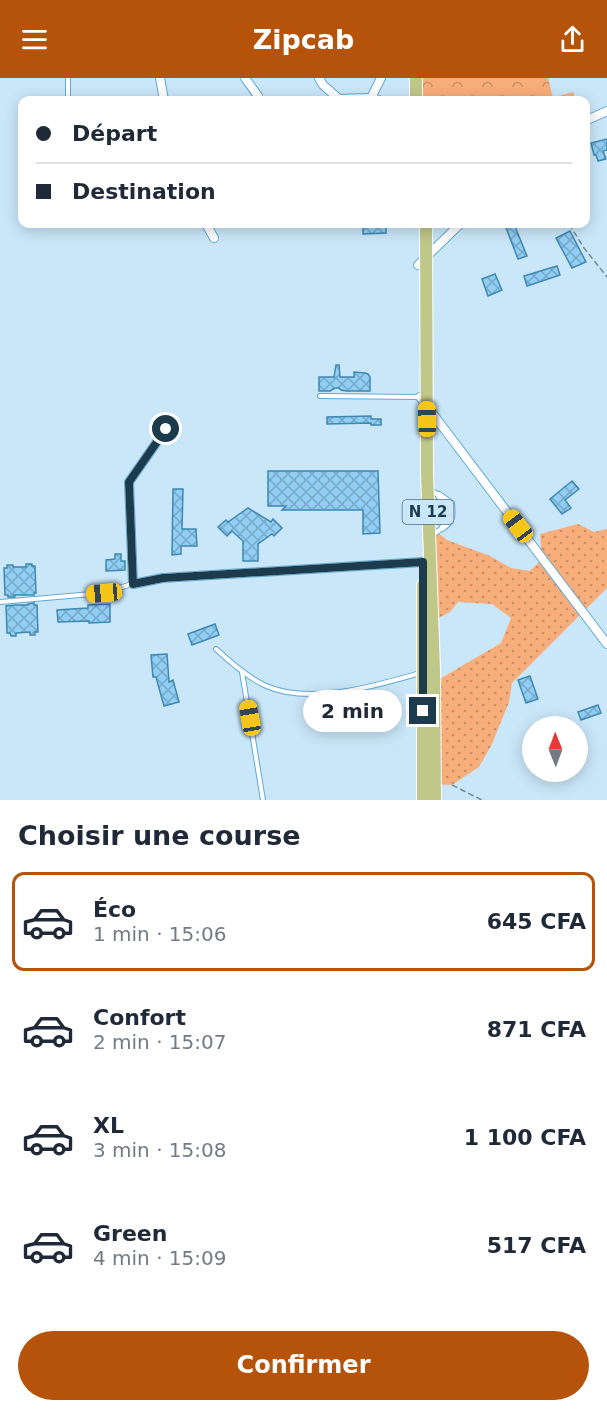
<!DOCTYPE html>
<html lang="fr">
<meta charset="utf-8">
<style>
:root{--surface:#fff;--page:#f2f2f3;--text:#1f2937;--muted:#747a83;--line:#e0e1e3;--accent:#b45309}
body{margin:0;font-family:"DejaVu Sans",sans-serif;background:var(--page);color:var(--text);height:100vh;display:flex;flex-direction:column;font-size:22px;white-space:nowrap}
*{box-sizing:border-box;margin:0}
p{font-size:20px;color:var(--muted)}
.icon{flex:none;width:33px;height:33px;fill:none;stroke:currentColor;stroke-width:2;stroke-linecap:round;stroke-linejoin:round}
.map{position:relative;height:722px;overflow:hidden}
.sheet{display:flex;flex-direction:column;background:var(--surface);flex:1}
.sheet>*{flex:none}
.banner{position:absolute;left:18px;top:18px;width:572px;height:132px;border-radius:12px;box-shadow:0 3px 15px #0003;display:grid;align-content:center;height:132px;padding:0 18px;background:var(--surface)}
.needle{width:39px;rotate:359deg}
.buttons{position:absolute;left:522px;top:638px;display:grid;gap:12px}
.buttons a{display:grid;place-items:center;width:66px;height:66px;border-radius:50%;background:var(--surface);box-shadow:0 3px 15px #0003;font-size:30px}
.end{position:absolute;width:27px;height:27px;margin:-14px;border:8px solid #1c3b4d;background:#fff;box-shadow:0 0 0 3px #fff}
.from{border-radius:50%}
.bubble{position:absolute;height:42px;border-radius:21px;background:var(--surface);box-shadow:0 3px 15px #0003;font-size:20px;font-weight:700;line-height:42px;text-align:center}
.car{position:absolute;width:18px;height:36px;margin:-18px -9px;border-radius:8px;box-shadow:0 0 4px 2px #0007;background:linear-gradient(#f5c518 24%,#345 0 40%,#f5c518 0 76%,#345 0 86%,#f5c518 0)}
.banner b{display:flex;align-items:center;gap:21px;height:57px;font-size:22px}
.banner b+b{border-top:2px solid var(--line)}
.banner i{width:15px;height:15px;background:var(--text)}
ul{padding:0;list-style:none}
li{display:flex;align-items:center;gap:18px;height:99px;margin:0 12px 9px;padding:0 6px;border:3px solid transparent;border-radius:12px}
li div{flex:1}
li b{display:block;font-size:22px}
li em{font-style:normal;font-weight:700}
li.selected{border-color:var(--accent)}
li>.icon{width:54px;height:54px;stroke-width:1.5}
h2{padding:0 18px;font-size:27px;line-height:72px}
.action{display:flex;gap:12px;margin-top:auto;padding:12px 18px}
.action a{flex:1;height:69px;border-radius:36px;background:var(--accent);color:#fff;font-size:24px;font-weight:700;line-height:69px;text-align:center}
header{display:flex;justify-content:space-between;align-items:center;height:78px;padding:0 18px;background:var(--accent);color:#fff;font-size:27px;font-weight:700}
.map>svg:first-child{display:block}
.grass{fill:url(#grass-dots)}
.forest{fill:url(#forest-crowns)}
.building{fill:url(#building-cross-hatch);stroke:#3e88b1;stroke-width:1.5}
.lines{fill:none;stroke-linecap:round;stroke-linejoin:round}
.lane-casing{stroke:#60aad4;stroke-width:6}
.street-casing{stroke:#60aad4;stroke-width:10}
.primary-casing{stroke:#fff;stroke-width:14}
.path{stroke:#6d8c9e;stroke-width:1.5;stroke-dasharray:6 3;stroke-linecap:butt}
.lane{stroke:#fff;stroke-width:4}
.street{stroke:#fff;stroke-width:8}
.primary{stroke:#bfc789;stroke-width:12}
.route{stroke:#1c3b4d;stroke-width:8}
.labels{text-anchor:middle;stroke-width:6;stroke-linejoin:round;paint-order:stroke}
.shield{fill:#cae7f9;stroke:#506f81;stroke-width:1.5}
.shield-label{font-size:15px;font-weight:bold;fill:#1c3b4d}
</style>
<header><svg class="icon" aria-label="menu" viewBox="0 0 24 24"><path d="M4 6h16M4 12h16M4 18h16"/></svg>Zipcab<svg class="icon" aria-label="share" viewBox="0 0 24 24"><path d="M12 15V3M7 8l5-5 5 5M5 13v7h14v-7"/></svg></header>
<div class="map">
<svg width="607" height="722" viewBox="0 0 607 722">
<defs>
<pattern id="grass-dots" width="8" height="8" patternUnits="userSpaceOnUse" patternTransform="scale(1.5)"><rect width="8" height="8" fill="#f8ae7a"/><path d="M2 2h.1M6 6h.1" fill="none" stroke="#c88f66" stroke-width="1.8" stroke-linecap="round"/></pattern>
<pattern id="forest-crowns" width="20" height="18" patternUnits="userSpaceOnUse" patternTransform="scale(1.5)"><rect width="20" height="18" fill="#f8ae7a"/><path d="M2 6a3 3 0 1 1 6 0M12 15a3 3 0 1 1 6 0" fill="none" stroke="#c88f66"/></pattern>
<pattern id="building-cross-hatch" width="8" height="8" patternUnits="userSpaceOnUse" patternTransform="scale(1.5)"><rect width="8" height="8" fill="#91cef4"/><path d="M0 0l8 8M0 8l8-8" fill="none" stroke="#76a8c8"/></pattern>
</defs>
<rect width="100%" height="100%" fill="#cae7f9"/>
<!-- grass -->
<polygon class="grass" points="578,446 594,454 607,451 607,510 512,605 509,624 492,666 479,689 452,707 427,706 426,609 501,565 511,540 492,526 458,524 450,534 426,547 425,462 437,454 447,462 490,478 511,490 530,493 542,481 540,456"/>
<!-- forest -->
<polygon class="forest" points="419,0 548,0 553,20 573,14 575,22 419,22"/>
<!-- building -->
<g class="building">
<polygon points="607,61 607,72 603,73 606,81 598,83 596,77 594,77 591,65"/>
<polygon points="508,146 514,146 527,178 518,181 505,147"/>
<polygon points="363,147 386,147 386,155 363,156"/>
<polygon points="570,153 586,184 572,190 556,160"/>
<polygon points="557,188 560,197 527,208 524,198"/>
<polygon points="495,196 502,212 488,218 482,201"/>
<polygon points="336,287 339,287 340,299 354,299 354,294 365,295 368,296 370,299 370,313 346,313 341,312 339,310 335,310 330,313 319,313 319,299 334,299"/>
<polygon points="371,338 371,341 381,341 381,347 371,347 371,345 327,346 327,339"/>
<polygon points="268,393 378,393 380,455 363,456 363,432 282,432 286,428 268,428"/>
<polygon points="572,403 579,411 565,422 571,430 562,436 550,421"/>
<polygon points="173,411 183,411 182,451 196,451 197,468 181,468 181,476 172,477"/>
<polygon points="248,430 271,444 273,441 282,450 274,458 272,456 258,466 258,483 243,483 243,463 232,453 227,458 218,449 226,442 228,444"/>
<polygon points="115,476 121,476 121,483 125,483 125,492 106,493 106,482 115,481"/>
<polygon points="26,486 32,486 32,488 35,488 36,515 34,515 34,517 14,517 15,519 8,519 8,517 5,517 4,490 7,490 7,487 13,487 13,489 26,489"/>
<polygon points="34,525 34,527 37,527 38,554 35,554 35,557 30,557 30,554 16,555 16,558 11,558 10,555 7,555 6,528 15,527 28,527 28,526"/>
<polygon points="110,526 110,544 89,545 89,543 58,544 57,532 88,530 88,527"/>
<polygon points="215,546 219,557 192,567 188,556"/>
<polygon points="167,576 169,604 173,602 179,624 164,628 156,599 153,599 151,577"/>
<polygon points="530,598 538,621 526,625 518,602"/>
<polygon points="598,627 601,635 581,642 578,634"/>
</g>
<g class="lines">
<defs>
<g id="lane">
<polyline points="68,0 68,22"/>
<polyline points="320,318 420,319"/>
<polyline points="430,412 436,415 444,426 444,445 441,451 431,458"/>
<path d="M439,416L452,425C453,437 454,444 442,451"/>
<polyline points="0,524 103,515 132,506"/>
<path d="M216,571C231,585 246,598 264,607C309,628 375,608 420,595"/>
<polyline points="242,594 263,722"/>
</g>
<g id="street">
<polyline points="160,0 164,22"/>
<polyline points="245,0 258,18"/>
<polyline points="319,0 323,7 339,21 371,20 379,22"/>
<polyline points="371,20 381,0"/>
<polyline points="585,43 607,33"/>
<polyline points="206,146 214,160"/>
<polyline points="418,187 460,146"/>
<polyline points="420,319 607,566"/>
<polyline points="166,351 129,404 133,506 163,500 423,484"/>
</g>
<g id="primary">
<polyline points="416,0 416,22"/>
<polyline points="426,146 427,395 434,591 435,722"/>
<polyline points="423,507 423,722"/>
</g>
</defs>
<!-- lane casing -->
<use href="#lane" class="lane-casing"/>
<!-- street casing -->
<use href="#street" class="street-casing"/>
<!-- primary casing -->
<use href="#primary" class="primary-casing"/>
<!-- path -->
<g class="path">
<polyline points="569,146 584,170 607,199"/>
<polyline points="452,707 482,722"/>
</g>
<!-- lane -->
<use href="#lane" class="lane"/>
<!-- street -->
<use href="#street" class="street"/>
<!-- primary -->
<use href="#primary" class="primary"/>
</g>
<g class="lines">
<!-- route -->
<polyline class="route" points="166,351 129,404 133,506 163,500 423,484 423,633"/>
</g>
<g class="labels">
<!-- shield labels -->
<rect class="shield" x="402.5" y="422" width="51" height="24" rx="4.5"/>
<g class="shield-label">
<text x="428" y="439">N 12</text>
</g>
</g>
</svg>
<div class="buttons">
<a><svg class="needle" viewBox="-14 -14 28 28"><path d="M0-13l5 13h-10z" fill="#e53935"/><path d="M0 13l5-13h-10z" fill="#747a83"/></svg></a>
</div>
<i class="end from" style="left:166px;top:351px"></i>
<i class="end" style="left:423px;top:633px"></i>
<div class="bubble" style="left:303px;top:612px;width:99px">2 min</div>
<i class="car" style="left:427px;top:341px;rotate:359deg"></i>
<i class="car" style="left:518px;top:448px;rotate:323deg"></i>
<i class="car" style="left:104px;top:515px;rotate:265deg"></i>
<i class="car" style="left:250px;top:640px;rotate:350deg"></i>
<div class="banner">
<b><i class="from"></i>Départ</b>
<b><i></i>Destination</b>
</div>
</div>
<section class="sheet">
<h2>Choisir une course</h2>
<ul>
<li class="selected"><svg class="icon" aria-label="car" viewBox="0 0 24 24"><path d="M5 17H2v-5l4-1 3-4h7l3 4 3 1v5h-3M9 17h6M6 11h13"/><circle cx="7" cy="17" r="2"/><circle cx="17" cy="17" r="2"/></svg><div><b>Éco</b><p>1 min · 15:06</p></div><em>645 CFA</em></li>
<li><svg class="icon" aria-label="car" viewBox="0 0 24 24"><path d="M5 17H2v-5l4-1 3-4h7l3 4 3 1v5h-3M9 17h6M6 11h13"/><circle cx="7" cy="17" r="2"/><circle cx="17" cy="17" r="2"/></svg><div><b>Confort</b><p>2 min · 15:07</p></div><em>871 CFA</em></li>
<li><svg class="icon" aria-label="car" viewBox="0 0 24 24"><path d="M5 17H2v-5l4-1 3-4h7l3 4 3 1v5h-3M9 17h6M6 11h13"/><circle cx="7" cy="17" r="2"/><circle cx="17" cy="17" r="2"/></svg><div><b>XL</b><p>3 min · 15:08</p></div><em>1 100 CFA</em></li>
<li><svg class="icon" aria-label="car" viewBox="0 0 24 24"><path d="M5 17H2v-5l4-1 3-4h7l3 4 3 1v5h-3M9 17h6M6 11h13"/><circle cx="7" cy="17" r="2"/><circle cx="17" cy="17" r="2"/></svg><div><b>Green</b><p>4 min · 15:09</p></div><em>517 CFA</em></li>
</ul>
<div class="action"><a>Confirmer</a></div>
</section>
